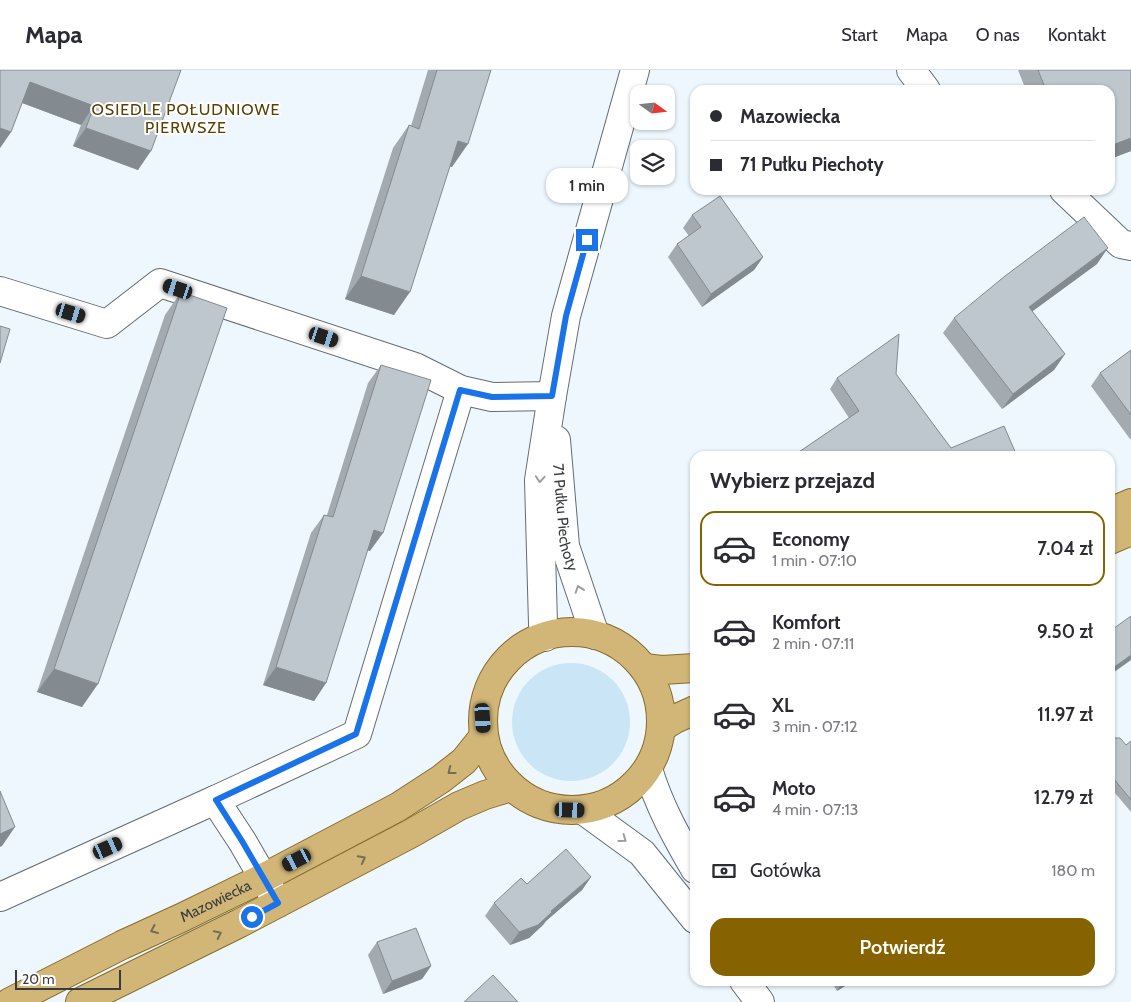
<!DOCTYPE html>
<html lang="pl">
<meta charset="utf-8">
<style>
:root{--surface:#fff;--page:#f2f2f3;--text:#2b2b33;--muted:#7c7c81;--line:#e1e1e2;--accent:#876200}
body{margin:0;font-family:Cabin,sans-serif;background:var(--page);color:var(--text);height:100vh;display:flex;flex-direction:column;font-size:19px;white-space:nowrap}
*{box-sizing:border-box;margin:0}
p{font-size:16px;color:var(--muted)}
.icon{flex:none;width:28px;height:28px;fill:none;stroke:currentColor;stroke-width:2;stroke-linecap:round;stroke-linejoin:round}
.map{position:relative;flex:1;overflow:hidden}
.drawer{position:absolute;left:690px;top:381px;width:425px;height:535px;display:flex;flex-direction:column;background:var(--surface);border-radius:15px;box-shadow:0 1px 4px #0004}
.drawer>*{flex:none}
.hud{position:absolute;left:690px;top:15px;width:425px;height:110px;border-radius:15px;box-shadow:0 1px 4px #0004;display:grid;align-content:center;height:110px;padding:0 20px;background:var(--surface)}
.needle{width:32px;rotate:105deg}
.tools{position:absolute;left:630px;top:15px;display:grid;gap:10px}
.tools a{display:grid;place-items:center;width:45px;height:45px;border-radius:10px;background:var(--surface);box-shadow:0 1px 4px #0004;font-size:25px}
.scale{position:absolute;left:15px;bottom:12px;width:106px;box-sizing:border-box;padding-left:5px;border:2px solid #383c3e;border-top:0;font-size:14px;line-height:18px;white-space:nowrap;color:#383c3e;-webkit-text-stroke:4px #fff;paint-order:stroke}
.end{position:absolute;width:22px;height:22px;margin:-11px;border:6px solid #1a73e8;background:#fff;box-shadow:0 0 0 2px #fff}
.from{border-radius:50%}
.bubble{position:absolute;height:35px;border-radius:15px;background:var(--surface);box-shadow:0 1px 4px #0004;font-size:16px;font-weight:600;line-height:35px;text-align:center}
.car{position:absolute;width:15px;height:30px;margin:-15px -8px;border-radius:6px;box-shadow:0 0 4px 1px #0007;background:linear-gradient(#222 24%,#8ab4d8 0 40%,#222 0 76%,#8ab4d8 0 86%,#222 0)}
.hud b{display:flex;align-items:center;gap:18px;height:48px;font-size:19px}
.hud b+b{border-top:1px solid var(--line)}
.hud i{width:12px;height:12px;background:var(--text)}
ul{padding:0;list-style:none}
li{display:flex;align-items:center;gap:15px;height:75px;margin:0 10px 8px;padding:0 10px;border:2px solid transparent;border-radius:15px}
li div{flex:1}
li b{display:block;font-size:19px}
li em{font-style:normal;font-weight:600}
li.active{border-color:var(--accent)}
li>.icon{width:45px;height:45px;stroke-width:1.5}
h2{padding:0 20px;font-size:22px;line-height:60px}
.pay{display:flex;align-items:center;gap:12px;height:55px;padding:0 20px;font-size:19px}
.pay p{margin-inline-start:auto}
.button{display:flex;gap:10px;margin-top:auto;padding:10px 20px}
.button a{flex:1;height:58px;border-radius:15px;background:var(--accent);color:#fff;font-size:20px;font-weight:600;line-height:58px;text-align:center}
header{display:flex;align-items:center;gap:30px;box-sizing:border-box;height:70px;padding:0 25px;background:var(--surface);border-bottom:1px solid var(--line)}
header strong{font-size:24px}
nav{display:flex;gap:28px;margin-inline-start:auto;font-size:18px}
.map>svg:first-child{display:block}
.green{fill:#c9e5f6}
.lines{fill:none;stroke-linecap:round;stroke-linejoin:round}
.minor-casing{stroke:#636c72;stroke-width:30}
.major-casing{stroke:#886c29;stroke-width:30}
.minor{stroke:#fff;stroke-width:28}
.major{stroke:#d1b677;stroke-width:28}
.wall{fill:#a3abb0}
.shaded-wall{fill:#848b90}
.building{fill:#bdc7cd;stroke:#848b90}
.oneway{stroke:#9c9e9e}
.oneway2{stroke:#756d55}
.route{stroke:#1a73e8;stroke-width:6}
.labels{text-anchor:middle;stroke-width:4;stroke-linejoin:round;paint-order:stroke}
.street-label{font-size:15px;fill:#383c3e;stroke:#fff}
.neighbourhood-label{font-size:16px;letter-spacing:1px;fill:#594000;stroke:#fff}
</style>
<header>
<strong>Mapa</strong>
<nav><a>Start</a><a>Mapa</a><a>O nas</a><a>Kontakt</a></nav>
</header>
<div class="map">
<svg width="1131" height="932" viewBox="0 0 1131 932">
<rect width="100%" height="100%" fill="#edf7fd"/>
<!-- green -->
<circle class="green" cx="571" cy="652" r="59"/>
<g class="lines">
<defs>
<g id="minor">
<polyline points="911,0 926,20"/>
<polyline points="1064,120 1121,174 1131,176"/>
<polyline points="0,221 107,254 160,213 415,297 461,320 492,327 552,326"/>
<path id="s1" d="M556,370L565,476L595,565"/>
<polyline points="545,567 543,554 539,410 552,326 566,246 635,0"/>
<path d="M648,699C659,736 676,766 695,799"/>
<polyline points="215,730 357,664 461,320"/>
<polyline points="583,740 642,783 695,849"/>
<polyline points="0,827 215,730 242,771 278,833"/>
<polyline points="744,911 760,932"/>
</g>
<g id="major">
<polyline points="1110,442 1131,433"/>
<polyline points="1110,470 1131,461"/>
<circle cx="572" cy="651" r="89"/>
<polyline points="644,598 662,600 695,598"/>
<polyline points="661,658 675,649 695,640"/>
<path id="s2" d="M10,932L122,875L181,848L263,808L398,737L441,709L464,691L484,666"/>
<polyline points="80,932 240,853 410,764 459,736 485,725 511,717"/>
</g>
</defs>
<!-- minor casing -->
<use href="#minor" class="minor-casing"/>
<!-- major casing -->
<use href="#major" class="major-casing"/>
<!-- minor -->
<use href="#minor" class="minor"/>
<!-- major -->
<use href="#major" class="major"/>
</g>
<!-- wall -->
<g class="wall">
<polygon points="0,0 181,0 138,100 73,76 81,55 22,33 11,62 0,78"/>
<polygon points="428,0 491,0 452,97 450,96 394,245 345,229 393,78 409,55 411,56"/>
<polygon points="1018,0 1131,0 1131,81 1110,89 1110,20 1026,20"/>
<polygon points="692,145 763,187 754,200 702,237 668,187 677,174 689,166 683,158"/>
<polygon points="1097,194 1032,241 1065,284 1054,300 1002,339 943,263 954,248"/>
<polygon points="181,222 82,637 37,622 165,245"/>
<polygon points="1131,280 1131,369 1130,369 1091,316 1100,303"/>
<polygon points="381,295 370,481 367,480 326,613 314,631 263,615 311,463 324,445 327,445 368,313"/>
<polygon points="896,304 951,378 1017,386 793,386 849,348 830,319 837,308"/>
<polygon points="1110,668 1126,675 1131,671 1131,742 1110,717"/>
<polygon points="591,807 582,820 546,851 543,855 529,868 510,875 485,846 494,833"/>
<polygon points="377,872 431,896 422,909 383,924 368,885"/>
<polygon points="831,911 853,911 837,921"/>
</g>
<!-- shaded-wall -->
<g class="shaded-wall">
<polygon points="30,12 94,36 81,55 17,31"/>
<polygon points="0,58 11,62 0,78"/>
<polygon points="86,58 151,81 138,100 73,76"/>
<polygon points="1131,68 1131,81 1110,89 1110,76"/>
<polygon points="458,71 468,74 452,97 442,94"/>
<polygon points="1108,178 1097,194 1018,252 1029,237"/>
<polygon points="763,187 754,200 702,237 711,224"/>
<polygon points="361,206 410,222 394,245 345,229"/>
<polygon points="1065,284 1054,300 1002,339 1013,324"/>
<polygon points="374,460 383,463 370,481 361,478"/>
<polygon points="1131,585 1131,590 1110,605 1110,600"/>
<polygon points="276,597 326,613 314,631 263,615"/>
<polygon points="54,599 98,614 82,637 37,622"/>
<polygon points="15,757 2,776 0,777 0,764"/>
<polygon points="591,807 582,820 546,851 543,855 529,868 510,875 519,862 551,841"/>
<polygon points="431,896 422,909 383,924 392,911"/>
<polygon points="843,911 853,911 837,921"/>
</g>
<!-- building -->
<g class="building">
<polygon points="0,0 181,0 151,81 86,58 94,36 30,12 11,62 0,58"/>
<polygon points="437,0 491,0 468,74 458,71 410,222 361,206 409,55 419,59"/>
<polygon points="1038,0 1131,0 1131,68 1110,76 1110,20 1046,20"/>
<polygon points="720,126 763,187 711,224 677,174 701,157 692,145"/>
<polygon points="1084,147 1108,178 1029,237 1065,284 1013,324 954,248 1005,206"/>
<polygon points="181,222 227,238 98,614 54,599"/>
<polygon points="0,256 10,259 0,293"/>
<polygon points="899,264 896,304 951,378 1004,356 1017,386 897,386 895,382 889,386 793,386 859,341 837,308"/>
<polygon points="1131,280 1131,345 1100,303"/>
<polygon points="381,295 431,310 383,463 374,460 326,613 276,597 324,445 333,447"/>
<polygon points="1131,546 1131,585 1110,600 1110,561"/>
<polygon points="1110,668 1120,668 1126,675 1131,671 1131,730 1110,704"/>
<polygon points="0,721 15,757 0,764"/>
<polygon points="566,779 591,807 551,841 552,842 538,855 519,862 494,833 521,808 527,814"/>
<polygon points="416,858 431,896 392,911 377,872"/>
<polygon points="493,905 518,932 464,932"/>
</g>
<!-- one-way arrows -->
<defs><path id="oneway-chevron" d="M-2-3.5L2.5 0L-2 3.5" fill="none" stroke-width="1.6" stroke-linecap="round" stroke-linejoin="round" transform="scale(1.25)"/></defs>
<g class="oneway">
<use href="#oneway-chevron" transform="translate(540 409) rotate(94)"/>
<use href="#oneway-chevron" transform="translate(579 519) rotate(-109)"/>
<use href="#oneway-chevron" transform="translate(623 769) rotate(36)"/>
</g>
<g class="oneway2">
<use href="#oneway-chevron" transform="translate(451 701) rotate(142)"/>
<use href="#oneway-chevron" transform="translate(362 789) rotate(-28)"/>
<use href="#oneway-chevron" transform="translate(154 860) rotate(156)"/>
<use href="#oneway-chevron" transform="translate(218 864) rotate(-26)"/>
</g>
<g class="lines">
<!-- route -->
<polyline class="route" points="252,847 278,833 242,771 216,730 356,664 460,320 492,327 552,326 566,246 587,170"/>
</g>
<g class="labels">
<!-- street labels -->
<g class="street-label">
<text dy="5" stroke="none"><textPath href="#s1" startOffset="78">71 Pułku Piechoty</textPath></text>
<text dy="5" stroke="none"><textPath href="#s2" startOffset="229">Mazowiecka</textPath></text>
</g>
<!-- neighbourhood labels -->
<g class="neighbourhood-label">
<text x="186" y="45">OSIEDLE POŁUDNIOWE<tspan x="186" dy="18">PIERWSZE</tspan></text>
</g>
</g>
</svg>
<div class="tools">
<a><svg class="needle" viewBox="-14 -14 28 28"><path d="M0-13l5 13h-10z" fill="#e53935"/><path d="M0 13l5-13h-10z" fill="#7c7c81"/></svg></a>
<a><svg class="icon" aria-label="layers" viewBox="0 0 24 24"><path d="M12 4l9 5-9 5-9-5zM3 14l9 5 9-5"/></svg></a>
</div>
<div class="scale">20 m</div>
<i class="end from" style="left:252px;top:847px"></i>
<i class="end" style="left:587px;top:170px"></i>
<div class="bubble" style="left:546px;top:98px;width:82px">1 min</div>
<i class="car" style="left:178px;top:219px;rotate:288deg"></i>
<i class="car" style="left:71px;top:243px;rotate:107deg"></i>
<i class="car" style="left:324px;top:267px;rotate:108deg"></i>
<i class="car" style="left:483px;top:648px;rotate:176deg"></i>
<i class="car" style="left:570px;top:740px;rotate:92deg"></i>
<i class="car" style="left:108px;top:778px;rotate:66deg"></i>
<i class="car" style="left:297px;top:790px;rotate:243deg"></i>
<div class="hud">
<b><i class="from"></i>Mazowiecka</b>
<b><i></i>71 Pułku Piechoty</b>
</div>
<section class="drawer">
<h2>Wybierz przejazd</h2>
<ul>
<li class="active"><svg class="icon" aria-label="car" viewBox="0 0 24 24"><path d="M5 17H2v-5l4-1 3-4h7l3 4 3 1v5h-3M9 17h6M6 11h13"/><circle cx="7" cy="17" r="2"/><circle cx="17" cy="17" r="2"/></svg><div><b>Economy</b><p>1 min · 07:10</p></div><em>7.04 zł</em></li>
<li><svg class="icon" aria-label="car" viewBox="0 0 24 24"><path d="M5 17H2v-5l4-1 3-4h7l3 4 3 1v5h-3M9 17h6M6 11h13"/><circle cx="7" cy="17" r="2"/><circle cx="17" cy="17" r="2"/></svg><div><b>Komfort</b><p>2 min · 07:11</p></div><em>9.50 zł</em></li>
<li><svg class="icon" aria-label="car" viewBox="0 0 24 24"><path d="M5 17H2v-5l4-1 3-4h7l3 4 3 1v5h-3M9 17h6M6 11h13"/><circle cx="7" cy="17" r="2"/><circle cx="17" cy="17" r="2"/></svg><div><b>XL</b><p>3 min · 07:12</p></div><em>11.97 zł</em></li>
<li><svg class="icon" aria-label="car" viewBox="0 0 24 24"><path d="M5 17H2v-5l4-1 3-4h7l3 4 3 1v5h-3M9 17h6M6 11h13"/><circle cx="7" cy="17" r="2"/><circle cx="17" cy="17" r="2"/></svg><div><b>Moto</b><p>4 min · 07:13</p></div><em>12.79 zł</em></li>
</ul>
<div class="pay"><svg class="icon" aria-label="cash" viewBox="0 0 24 24"><path d="M3 7h18v10H3z"/><circle cx="12" cy="12" r="2"/></svg>Gotówka<p>180 m</p></div>
<div class="button"><a>Potwierdź</a></div>
</section>
</div>
